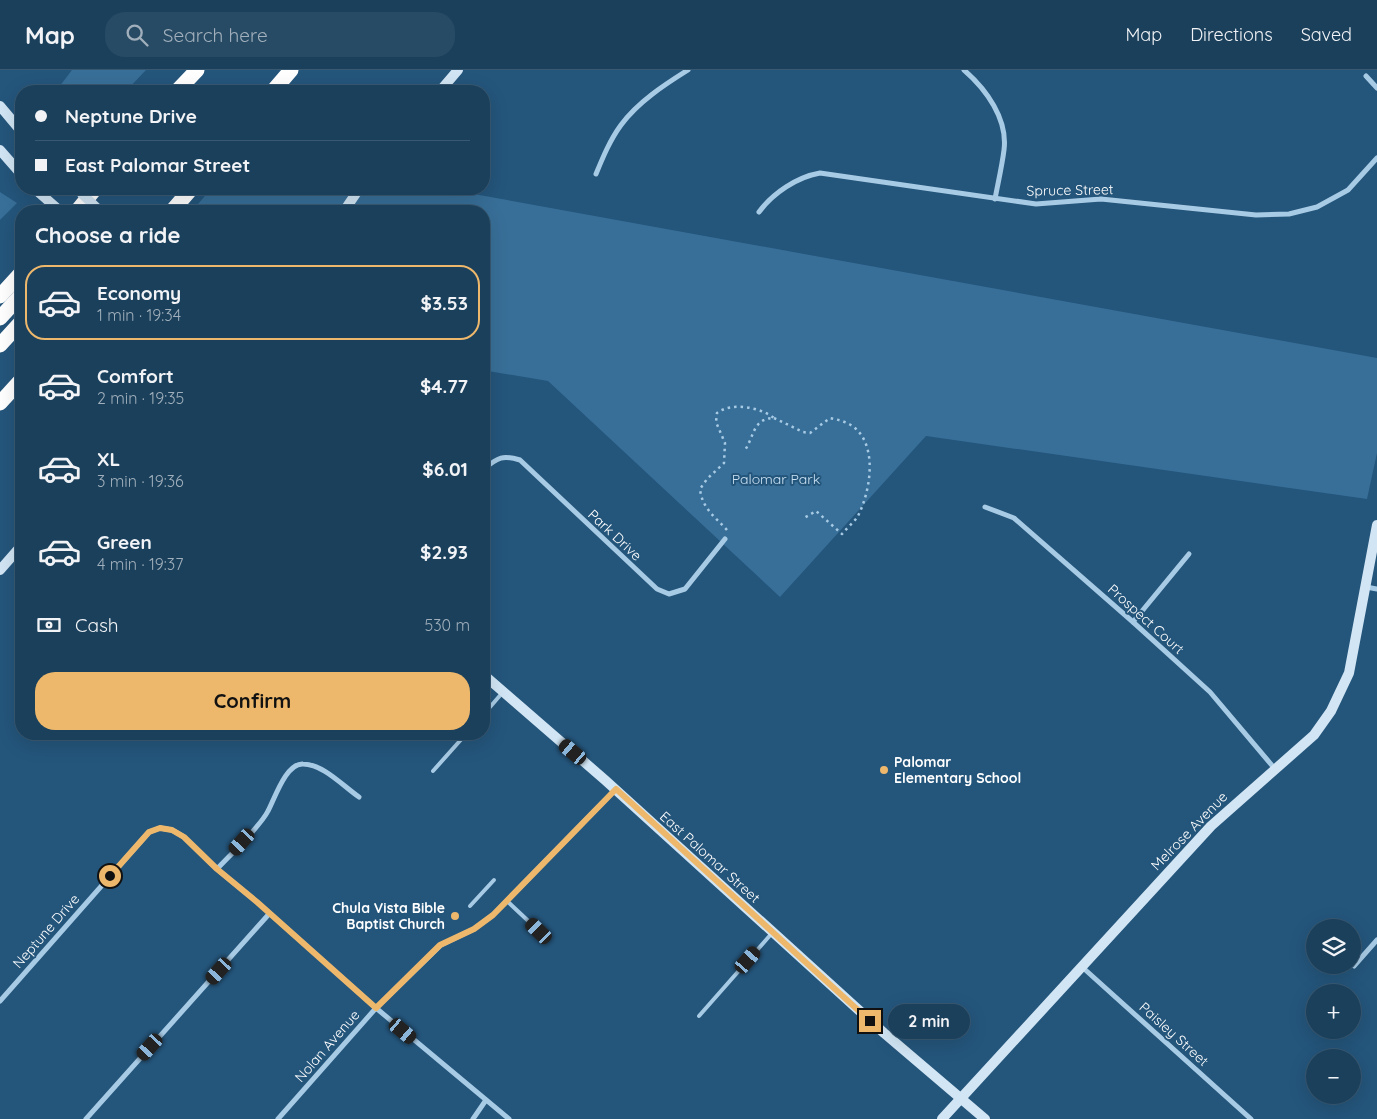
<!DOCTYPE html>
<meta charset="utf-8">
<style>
:root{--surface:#1b405c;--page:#284b65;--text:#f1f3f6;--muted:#a0afbb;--line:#395972;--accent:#eeb86c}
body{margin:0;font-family:Quicksand,sans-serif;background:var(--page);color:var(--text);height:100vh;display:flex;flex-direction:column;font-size:19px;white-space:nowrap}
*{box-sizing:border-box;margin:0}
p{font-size:16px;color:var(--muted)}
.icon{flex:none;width:28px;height:28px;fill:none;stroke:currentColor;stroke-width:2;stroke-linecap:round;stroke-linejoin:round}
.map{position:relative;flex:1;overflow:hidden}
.side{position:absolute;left:15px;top:135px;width:475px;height:535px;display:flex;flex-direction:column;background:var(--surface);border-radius:20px;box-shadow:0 5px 20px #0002,0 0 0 1px var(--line)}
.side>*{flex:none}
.top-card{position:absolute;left:15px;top:15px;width:475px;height:110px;border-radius:20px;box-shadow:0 5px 20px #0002,0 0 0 1px var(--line);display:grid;align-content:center;height:110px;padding:0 20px;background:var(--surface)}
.controls{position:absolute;left:1306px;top:849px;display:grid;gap:10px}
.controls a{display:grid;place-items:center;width:55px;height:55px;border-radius:50%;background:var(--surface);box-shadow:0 5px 20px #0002,0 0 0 1px var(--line);font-size:25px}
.end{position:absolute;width:22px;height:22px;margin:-11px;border:6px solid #eeb86c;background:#111;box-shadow:0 0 0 2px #111}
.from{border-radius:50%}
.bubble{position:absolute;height:35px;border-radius:18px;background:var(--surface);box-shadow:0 5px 20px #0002,0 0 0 1px var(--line);font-size:16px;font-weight:700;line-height:35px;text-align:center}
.car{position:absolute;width:15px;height:30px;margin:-15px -8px;border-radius:6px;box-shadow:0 0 4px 1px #0007;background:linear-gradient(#222 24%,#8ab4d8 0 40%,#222 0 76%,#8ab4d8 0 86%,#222 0)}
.top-card b{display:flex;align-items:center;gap:18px;height:48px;font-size:19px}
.top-card b+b{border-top:1px solid var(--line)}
.top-card i{width:12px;height:12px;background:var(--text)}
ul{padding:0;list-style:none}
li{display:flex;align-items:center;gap:15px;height:75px;margin:0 10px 8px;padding:0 10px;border:2px solid transparent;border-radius:20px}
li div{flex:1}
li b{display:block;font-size:19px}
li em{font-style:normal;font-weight:700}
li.active{border-color:var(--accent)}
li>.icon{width:45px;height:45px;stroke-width:1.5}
h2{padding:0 20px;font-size:22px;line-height:60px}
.pay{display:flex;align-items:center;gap:12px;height:55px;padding:0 20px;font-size:19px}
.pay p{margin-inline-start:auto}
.action{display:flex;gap:10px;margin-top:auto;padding:10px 20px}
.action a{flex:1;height:58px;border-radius:20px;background:var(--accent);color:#111;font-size:20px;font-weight:700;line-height:58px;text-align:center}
header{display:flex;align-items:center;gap:30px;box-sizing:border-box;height:70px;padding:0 25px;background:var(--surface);border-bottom:1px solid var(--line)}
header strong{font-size:24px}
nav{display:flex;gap:28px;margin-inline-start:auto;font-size:18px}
.search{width:350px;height:45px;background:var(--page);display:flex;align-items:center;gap:12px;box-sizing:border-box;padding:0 18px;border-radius:20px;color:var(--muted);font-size:19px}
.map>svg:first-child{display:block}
.green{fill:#386f98}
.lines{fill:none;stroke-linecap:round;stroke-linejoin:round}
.path{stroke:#a8cbe5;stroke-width:2.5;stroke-dasharray:2.5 4;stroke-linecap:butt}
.lane{stroke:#a8cbe5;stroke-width:4}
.street{stroke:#a8cbe5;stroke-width:5}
.secondary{stroke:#d1e5f4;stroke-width:10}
.highway{stroke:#fff;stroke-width:15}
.secondary-bridge{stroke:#d1e5f4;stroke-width:10}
.route{stroke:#eeb86c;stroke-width:6}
.poi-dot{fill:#eeb86c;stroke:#24557b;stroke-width:2}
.labels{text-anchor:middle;stroke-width:4;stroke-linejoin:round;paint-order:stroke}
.street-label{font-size:14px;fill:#fff;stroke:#24557b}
.park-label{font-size:14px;fill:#cae2f4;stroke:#24557b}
.poi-label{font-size:14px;font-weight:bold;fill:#fff;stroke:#24557b;text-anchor:start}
</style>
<header>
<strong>Map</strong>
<div class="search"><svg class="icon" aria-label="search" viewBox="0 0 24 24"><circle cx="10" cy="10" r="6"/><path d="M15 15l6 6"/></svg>Search here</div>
<nav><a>Map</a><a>Directions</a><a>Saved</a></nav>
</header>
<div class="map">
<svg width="1377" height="1049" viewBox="0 0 1377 1049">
<rect width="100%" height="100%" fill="#24557b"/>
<!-- green -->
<g class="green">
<polygon points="72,0 146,0 126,21 56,21"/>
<polygon points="211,119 446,119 1377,288 1377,383 1367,429 926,366 780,527 548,311 488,301 484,303 484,141 192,141"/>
<polygon points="0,122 17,133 0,150"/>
</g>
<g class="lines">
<!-- path -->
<g class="path">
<path d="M774,348L803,362L810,363L830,348C839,350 848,352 855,358C878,378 870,422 858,446C854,452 847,458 842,464L816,441L804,448"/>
<path d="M727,460C715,447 702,438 700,419L707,409L724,393L725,373L716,352L717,343C731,332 760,337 774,348C753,348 754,367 745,380"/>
</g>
<!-- lane -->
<g class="lane">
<polyline points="484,644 503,622"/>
<polyline points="433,701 466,664"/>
<polyline points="507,831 539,861"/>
<polyline points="470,836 494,810"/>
<polyline points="699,946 773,862"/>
</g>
<!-- street -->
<g class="street">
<path d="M964,0C986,19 1008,49 1004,80C1002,96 998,113 995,129"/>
<polyline points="1366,6 1377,18"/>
<path d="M596,104C603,87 610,70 621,55C638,32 664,15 688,0"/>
<path d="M759,142C773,123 797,107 820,103L1036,134L1101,129L1256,145L1289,144L1317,137L1348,120L1377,88"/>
<path d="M484,399C498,387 503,385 520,390L657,519L669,524L685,519L725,469"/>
<polyline points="985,437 1014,448 1133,552 1210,622 1275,699"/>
<polyline points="1366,517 1377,519"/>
<polyline points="1133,552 1189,484"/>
<path d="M217,799C231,784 260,757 268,741C275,728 286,693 303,694C323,694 343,716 359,727"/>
<polyline points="1081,896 1251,1049"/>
<polyline points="1354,896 1377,870"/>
<polyline points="0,931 149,762 160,758 172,760 184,767 217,799 257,832 376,938 509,1049"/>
<polyline points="86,1049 269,844"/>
<polyline points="278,1049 376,938 441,875 474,859 493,845 616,719"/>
<polyline points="473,1049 486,1030"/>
</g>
<!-- secondary -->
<g class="secondary">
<polyline points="440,21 458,0"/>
<polyline points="0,36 21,61"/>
<polyline points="0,80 21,104"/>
<polyline points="35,119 60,141"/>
<polyline points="344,141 359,119"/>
<polyline points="0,500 21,476"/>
<polyline points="484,605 605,710 884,963 985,1049"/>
<polyline points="942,1049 1211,756 1314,665 1331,641 1349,603 1377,455"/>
</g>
<!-- highway -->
<g class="highway">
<polyline points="177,21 197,0"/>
<polyline points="273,21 291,0"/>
<polyline points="77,141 95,119"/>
<polyline points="172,141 191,119"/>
<polyline points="0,226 21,203"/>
<polyline points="0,248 21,225"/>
<polyline points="0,275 21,252"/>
<polyline points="0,333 21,310"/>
</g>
<!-- secondary-bridge -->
<polyline class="secondary-bridge" points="77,119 100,141"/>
</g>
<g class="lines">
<!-- route -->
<polyline class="route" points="110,806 149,762 160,758 172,760 184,767 217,799 257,832 376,938 440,875 474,859 493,845 616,719 870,951"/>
</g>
<!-- markers -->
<g class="poi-dot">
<circle cx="884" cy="700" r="5"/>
<circle cx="455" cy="846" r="5"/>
</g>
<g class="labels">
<!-- street labels -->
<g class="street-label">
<text transform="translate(1070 120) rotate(-1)" y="5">Spruce Street</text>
<text transform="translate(615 465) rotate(43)" y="5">Park Drive</text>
<text transform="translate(1146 549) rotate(42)" y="5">Prospect Court</text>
<text transform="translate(1189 761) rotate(-46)" y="5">Melrose Avenue</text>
<text transform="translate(710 787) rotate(42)" y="5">East Palomar Street</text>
<text transform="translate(46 861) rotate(-49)" y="5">Neptune Drive</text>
<text transform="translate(1174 964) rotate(42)" y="5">Paisley Street</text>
<text transform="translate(327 976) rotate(-49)" y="5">Nolan Avenue</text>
</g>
<!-- park labels -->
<g class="park-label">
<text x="776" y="414">Palomar Park</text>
</g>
<!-- poi labels -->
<g class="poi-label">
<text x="894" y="697">Palomar<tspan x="894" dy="16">Elementary School</tspan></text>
<text x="445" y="843" text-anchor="end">Chula Vista Bible<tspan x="445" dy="16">Baptist Church</tspan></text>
</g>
</g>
</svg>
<div class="controls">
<a><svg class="icon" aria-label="layers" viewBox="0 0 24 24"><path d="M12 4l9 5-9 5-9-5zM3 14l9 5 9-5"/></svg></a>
<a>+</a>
<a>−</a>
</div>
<i class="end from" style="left:110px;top:806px"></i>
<i class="end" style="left:870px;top:951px"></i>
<div class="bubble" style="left:888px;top:934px;width:82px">2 min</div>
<i class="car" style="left:573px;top:682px;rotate:310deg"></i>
<i class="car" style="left:242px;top:772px;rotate:222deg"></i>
<i class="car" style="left:539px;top:861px;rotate:314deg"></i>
<i class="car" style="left:748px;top:890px;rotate:41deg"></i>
<i class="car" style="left:219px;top:901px;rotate:222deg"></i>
<i class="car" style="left:403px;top:961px;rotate:130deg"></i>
<i class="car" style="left:150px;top:977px;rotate:222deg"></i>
<div class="top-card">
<b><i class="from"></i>Neptune Drive</b>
<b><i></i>East Palomar Street</b>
</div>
<section class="side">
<h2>Choose a ride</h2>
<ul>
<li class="active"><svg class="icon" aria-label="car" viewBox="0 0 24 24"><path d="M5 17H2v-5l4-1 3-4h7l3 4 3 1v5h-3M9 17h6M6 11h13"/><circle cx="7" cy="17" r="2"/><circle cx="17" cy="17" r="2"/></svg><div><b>Economy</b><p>1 min · 19:34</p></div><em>$3.53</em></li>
<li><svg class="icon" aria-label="car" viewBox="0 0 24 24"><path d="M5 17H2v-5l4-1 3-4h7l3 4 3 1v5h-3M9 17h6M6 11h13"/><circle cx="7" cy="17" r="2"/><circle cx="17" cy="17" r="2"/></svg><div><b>Comfort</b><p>2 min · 19:35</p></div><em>$4.77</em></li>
<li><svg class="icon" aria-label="car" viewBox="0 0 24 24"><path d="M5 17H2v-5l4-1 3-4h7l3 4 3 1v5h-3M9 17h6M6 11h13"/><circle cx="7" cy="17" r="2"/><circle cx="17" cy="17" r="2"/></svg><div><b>XL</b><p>3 min · 19:36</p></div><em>$6.01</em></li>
<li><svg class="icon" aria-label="car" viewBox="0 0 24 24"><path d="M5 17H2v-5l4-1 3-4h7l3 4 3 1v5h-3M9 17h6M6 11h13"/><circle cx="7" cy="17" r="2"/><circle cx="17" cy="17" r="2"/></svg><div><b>Green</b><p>4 min · 19:37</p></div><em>$2.93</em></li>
</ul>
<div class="pay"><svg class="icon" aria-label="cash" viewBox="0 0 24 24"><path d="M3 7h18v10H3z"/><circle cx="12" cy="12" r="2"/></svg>Cash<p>530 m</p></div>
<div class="action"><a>Confirm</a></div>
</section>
</div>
